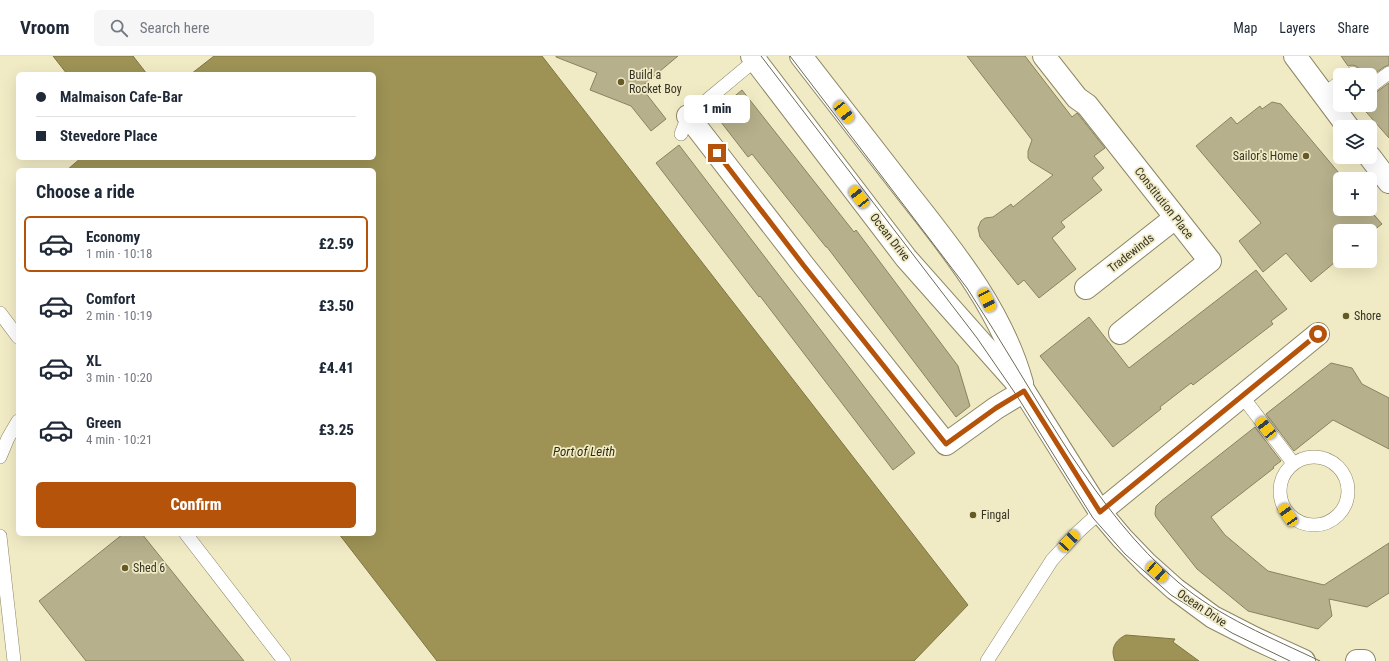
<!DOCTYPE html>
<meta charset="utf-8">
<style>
:root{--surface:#fff;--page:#f6f6f7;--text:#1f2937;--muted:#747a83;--line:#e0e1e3;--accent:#b45309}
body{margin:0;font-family:"Roboto Condensed",sans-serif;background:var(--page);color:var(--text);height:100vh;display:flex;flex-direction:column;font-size:15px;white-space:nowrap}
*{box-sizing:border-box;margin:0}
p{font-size:13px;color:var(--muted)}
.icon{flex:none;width:22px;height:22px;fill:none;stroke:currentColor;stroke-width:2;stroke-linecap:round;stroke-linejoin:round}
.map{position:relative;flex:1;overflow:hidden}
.drawer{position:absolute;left:16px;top:112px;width:360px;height:368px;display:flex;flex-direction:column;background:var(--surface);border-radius:6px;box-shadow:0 4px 16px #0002}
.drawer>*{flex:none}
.banner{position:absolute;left:16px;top:16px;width:360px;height:88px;border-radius:6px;box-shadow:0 4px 16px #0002;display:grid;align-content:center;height:88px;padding:0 20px;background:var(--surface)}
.tools{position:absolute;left:1333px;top:12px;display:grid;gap:8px}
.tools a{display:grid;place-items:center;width:44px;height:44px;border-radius:6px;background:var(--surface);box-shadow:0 4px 16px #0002;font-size:20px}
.end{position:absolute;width:18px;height:18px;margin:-9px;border:5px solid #b45309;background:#fff;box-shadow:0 0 0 2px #fff}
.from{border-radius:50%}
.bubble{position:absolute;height:28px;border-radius:6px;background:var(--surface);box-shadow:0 4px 16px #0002;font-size:13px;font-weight:800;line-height:28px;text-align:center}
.car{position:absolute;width:12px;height:24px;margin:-12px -6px;border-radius:5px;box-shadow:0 0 3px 1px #0007;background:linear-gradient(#f5c518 24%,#345 0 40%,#f5c518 0 76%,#345 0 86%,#f5c518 0)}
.banner b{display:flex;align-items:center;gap:14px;height:38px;font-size:15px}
.banner b+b{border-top:1px solid var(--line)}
.banner i{width:10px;height:10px;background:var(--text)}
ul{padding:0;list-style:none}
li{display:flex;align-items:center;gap:12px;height:56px;margin:0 8px 6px;padding:0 12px;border:2px solid transparent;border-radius:6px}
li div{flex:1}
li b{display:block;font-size:15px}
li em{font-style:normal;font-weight:800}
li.active{border-color:var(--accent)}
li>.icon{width:36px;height:36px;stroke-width:1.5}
h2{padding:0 20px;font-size:18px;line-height:48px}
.button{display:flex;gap:8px;margin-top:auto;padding:8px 20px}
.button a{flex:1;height:46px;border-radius:6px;background:var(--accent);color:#fff;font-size:16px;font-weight:800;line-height:46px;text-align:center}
header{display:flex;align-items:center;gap:24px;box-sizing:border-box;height:56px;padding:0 20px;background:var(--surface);border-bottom:1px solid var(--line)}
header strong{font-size:19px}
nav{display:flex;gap:22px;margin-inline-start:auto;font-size:14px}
.search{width:280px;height:36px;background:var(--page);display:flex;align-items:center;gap:10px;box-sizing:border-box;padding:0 14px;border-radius:6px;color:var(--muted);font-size:15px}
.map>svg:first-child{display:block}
.water{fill:#9e9355;stroke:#7e7647}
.building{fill:#b6b08c;stroke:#898361}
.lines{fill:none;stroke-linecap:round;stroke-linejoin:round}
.lane-casing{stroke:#8c8664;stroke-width:14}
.street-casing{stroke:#8c8664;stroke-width:24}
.lane{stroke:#fff;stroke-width:13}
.street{stroke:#fff;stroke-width:22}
.tram{stroke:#6d6a55;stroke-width:1}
.route{stroke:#b45309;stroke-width:5}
.poi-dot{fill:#635a27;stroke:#f1ebc5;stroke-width:1.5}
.labels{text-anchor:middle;stroke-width:3.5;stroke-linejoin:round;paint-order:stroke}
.poi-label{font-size:12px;fill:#353325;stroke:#f1ebc5;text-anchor:start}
.street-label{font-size:12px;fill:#353325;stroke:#f1ebc5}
.water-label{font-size:13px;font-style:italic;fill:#322d10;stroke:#f1ebc5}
</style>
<header>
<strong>Vroom</strong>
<div class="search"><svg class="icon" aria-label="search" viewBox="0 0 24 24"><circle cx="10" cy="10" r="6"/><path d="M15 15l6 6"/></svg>Search here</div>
<nav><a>Map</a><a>Layers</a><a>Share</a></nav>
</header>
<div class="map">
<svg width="1389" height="605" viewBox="0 0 1389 605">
<rect width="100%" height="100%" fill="#f1ebc5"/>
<!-- water -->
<g class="water">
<polygon points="53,0 133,0 147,18 67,18"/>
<polygon points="214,0 542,0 968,549 914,605 437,605 339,478 374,478 374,114 67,114 81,102 374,102 374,18 191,18"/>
<path d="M1126,579L1175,583L1173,586L1199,605H1115C1110,593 1115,584 1126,579Z"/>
</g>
<!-- building -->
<g class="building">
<polygon points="556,0 678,0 641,31 666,63 651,75 631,50 590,34 597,17 556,1"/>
<polygon points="967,0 1025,0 1072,61 1077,57 1078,58 1105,92 1094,100 1104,112 1092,122 1102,134 1061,166 1065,171 1052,182 1076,213 1039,242 1024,224 1018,229 980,181 978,172 981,165 985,162 993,161 1011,148 1013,151 1053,119 1030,105 1028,102 1028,95 1032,84"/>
<polygon points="1341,0 1389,0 1389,9 1384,11 1370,21 1370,19 1361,19 1360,13 1356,10 1352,9 1348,10"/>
<polygon points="1389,27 1389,82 1360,49 1376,49 1370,39 1375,37"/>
<polygon points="742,34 854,176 856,174 958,310 970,350 956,361 827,191 826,191 752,98 748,101 714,57"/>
<polygon points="1272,46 1281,48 1344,123 1340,123 1340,153 1369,153 1382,168 1370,177 1370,175 1340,175 1340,202 1311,226 1286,197 1263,216 1239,185 1261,167 1196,90 1231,61 1237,68 1260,50 1262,53"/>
<polygon points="679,89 915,397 893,414 760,240 759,241 656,107"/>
<polygon points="1256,214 1287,253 1271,265 1273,268 1193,329 1191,327 1160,351 1161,353 1113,391 1040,300 1089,261 1129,312"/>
<polygon points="1331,307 1352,312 1362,328 1389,342 1389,393 1333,364 1294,395 1266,358"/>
<polygon points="1255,371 1281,405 1273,411 1274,412 1211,461 1225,479 1268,515 1324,529 1389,487 1389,537 1367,551 1329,543 1332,560 1318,573 1248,555 1197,513 1156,461 1155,458 1156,450 1161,445"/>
<polygon points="123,478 142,478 244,605 86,605 39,545"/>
</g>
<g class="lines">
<defs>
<g id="lane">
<polyline points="1350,19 1353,17"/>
<polyline points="1370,31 1389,17"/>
<polyline points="1324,38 1340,26"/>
<polyline points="681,78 688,60 760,0"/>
<polyline points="0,257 18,281"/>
<polyline points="1242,340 1293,407"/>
<circle cx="1314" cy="435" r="34"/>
<polyline points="0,401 8,382 18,365"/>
<polyline points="186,478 284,605"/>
<polyline points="0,480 14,605"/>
<polyline points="987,605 1052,504 1078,476 1100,456"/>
</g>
<g id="street">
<polyline points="752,0 906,202 1024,335 1100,456 1122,482 1147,508 1175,533 1213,561 1254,582 1304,605"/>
<path d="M801,0C837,46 873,92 909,139C954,196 1002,255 1022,327"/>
<polyline points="1044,0 1077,42 1087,49 1210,205 1120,277"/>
<polyline points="1295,0 1348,71"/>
<polyline points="688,60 804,210 946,388 996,352 1024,335"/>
<polyline points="1370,101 1389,126"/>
<polyline points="1086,232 1175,162"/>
<polyline points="1100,456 1318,278"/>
<polyline points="1357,605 1364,605"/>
</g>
</defs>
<!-- lane casing -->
<use href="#lane" class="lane-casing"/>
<!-- street casing -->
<use href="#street" class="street-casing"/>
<!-- lane -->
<use href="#lane" class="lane"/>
<!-- street -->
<use href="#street" class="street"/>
<!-- tram -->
<g class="tram">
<polyline points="761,0 977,282 1017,340 1093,462 1125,498 1171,539 1232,577 1290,605"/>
<path d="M790,0L967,232C1003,287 1035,344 1071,399C1102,445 1135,490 1178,526C1219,561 1272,582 1320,605"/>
</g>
</g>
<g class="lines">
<!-- route -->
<polyline class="route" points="717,97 804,210 946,388 996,352 1024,335 1100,456 1318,278"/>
</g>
<!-- markers -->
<g class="poi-dot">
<circle cx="621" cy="26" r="4"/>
<circle cx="1306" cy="100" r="4"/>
<circle cx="1346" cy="260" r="4"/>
<circle cx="973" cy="459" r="4"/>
<circle cx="125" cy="512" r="4"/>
</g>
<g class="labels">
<!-- poi labels -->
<g class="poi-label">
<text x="629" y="23">Build a<tspan x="629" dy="14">Rocket Boy</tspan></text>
<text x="1298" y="104" text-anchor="end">Sailor's Home</text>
<text x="1354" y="264">Shore</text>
<text x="981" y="463">Fingal</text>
<text x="133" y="516">Shed 6</text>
</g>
<!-- street labels -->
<g class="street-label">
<text transform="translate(1164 147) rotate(52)" y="4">Constitution Place</text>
<text transform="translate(890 181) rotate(52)" y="4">Ocean Drive</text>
<text transform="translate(1131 197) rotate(-38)" y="4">Tradewinds</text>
<text transform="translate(1202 552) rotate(34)" y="4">Ocean Drive</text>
</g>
<!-- water labels -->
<g class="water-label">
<text x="584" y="400">Port of Leith</text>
</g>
</g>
</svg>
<div class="tools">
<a><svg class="icon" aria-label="locate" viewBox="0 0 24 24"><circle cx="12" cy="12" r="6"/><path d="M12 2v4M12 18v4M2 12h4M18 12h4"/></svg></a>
<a><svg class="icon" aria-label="layers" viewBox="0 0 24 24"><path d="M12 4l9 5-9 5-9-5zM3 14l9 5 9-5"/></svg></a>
<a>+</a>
<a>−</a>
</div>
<i class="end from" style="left:1318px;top:278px"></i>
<i class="end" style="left:717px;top:97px"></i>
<div class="bubble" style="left:684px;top:39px;width:66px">1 min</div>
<i class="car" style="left:844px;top:56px;rotate:142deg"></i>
<i class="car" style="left:859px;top:141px;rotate:322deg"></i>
<i class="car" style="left:987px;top:244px;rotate:154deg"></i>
<i class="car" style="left:1266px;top:372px;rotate:322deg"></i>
<i class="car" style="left:1288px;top:459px;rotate:326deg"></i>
<i class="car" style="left:1069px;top:485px;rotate:43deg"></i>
<i class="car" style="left:1157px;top:516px;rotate:132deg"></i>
<div class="banner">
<b><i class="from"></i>Malmaison Cafe-Bar</b>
<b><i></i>Stevedore Place</b>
</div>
<section class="drawer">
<h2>Choose a ride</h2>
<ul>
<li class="active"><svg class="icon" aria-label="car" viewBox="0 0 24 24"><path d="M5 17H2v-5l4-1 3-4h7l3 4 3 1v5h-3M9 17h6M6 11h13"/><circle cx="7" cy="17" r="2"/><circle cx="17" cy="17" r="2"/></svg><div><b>Economy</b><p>1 min · 10:18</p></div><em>£2.59</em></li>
<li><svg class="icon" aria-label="car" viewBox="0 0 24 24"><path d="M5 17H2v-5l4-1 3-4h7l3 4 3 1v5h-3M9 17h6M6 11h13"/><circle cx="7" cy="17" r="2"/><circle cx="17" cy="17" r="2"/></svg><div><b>Comfort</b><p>2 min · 10:19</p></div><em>£3.50</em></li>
<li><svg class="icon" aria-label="car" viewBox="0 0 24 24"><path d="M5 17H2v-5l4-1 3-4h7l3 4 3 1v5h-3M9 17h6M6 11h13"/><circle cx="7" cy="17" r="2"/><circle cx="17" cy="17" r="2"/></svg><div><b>XL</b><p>3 min · 10:20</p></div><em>£4.41</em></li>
<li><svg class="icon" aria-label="car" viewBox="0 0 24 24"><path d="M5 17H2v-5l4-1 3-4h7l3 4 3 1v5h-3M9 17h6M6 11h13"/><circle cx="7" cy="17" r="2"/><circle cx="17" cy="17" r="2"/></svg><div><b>Green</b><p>4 min · 10:21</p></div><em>£3.25</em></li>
</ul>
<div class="button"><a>Confirm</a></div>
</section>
</div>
